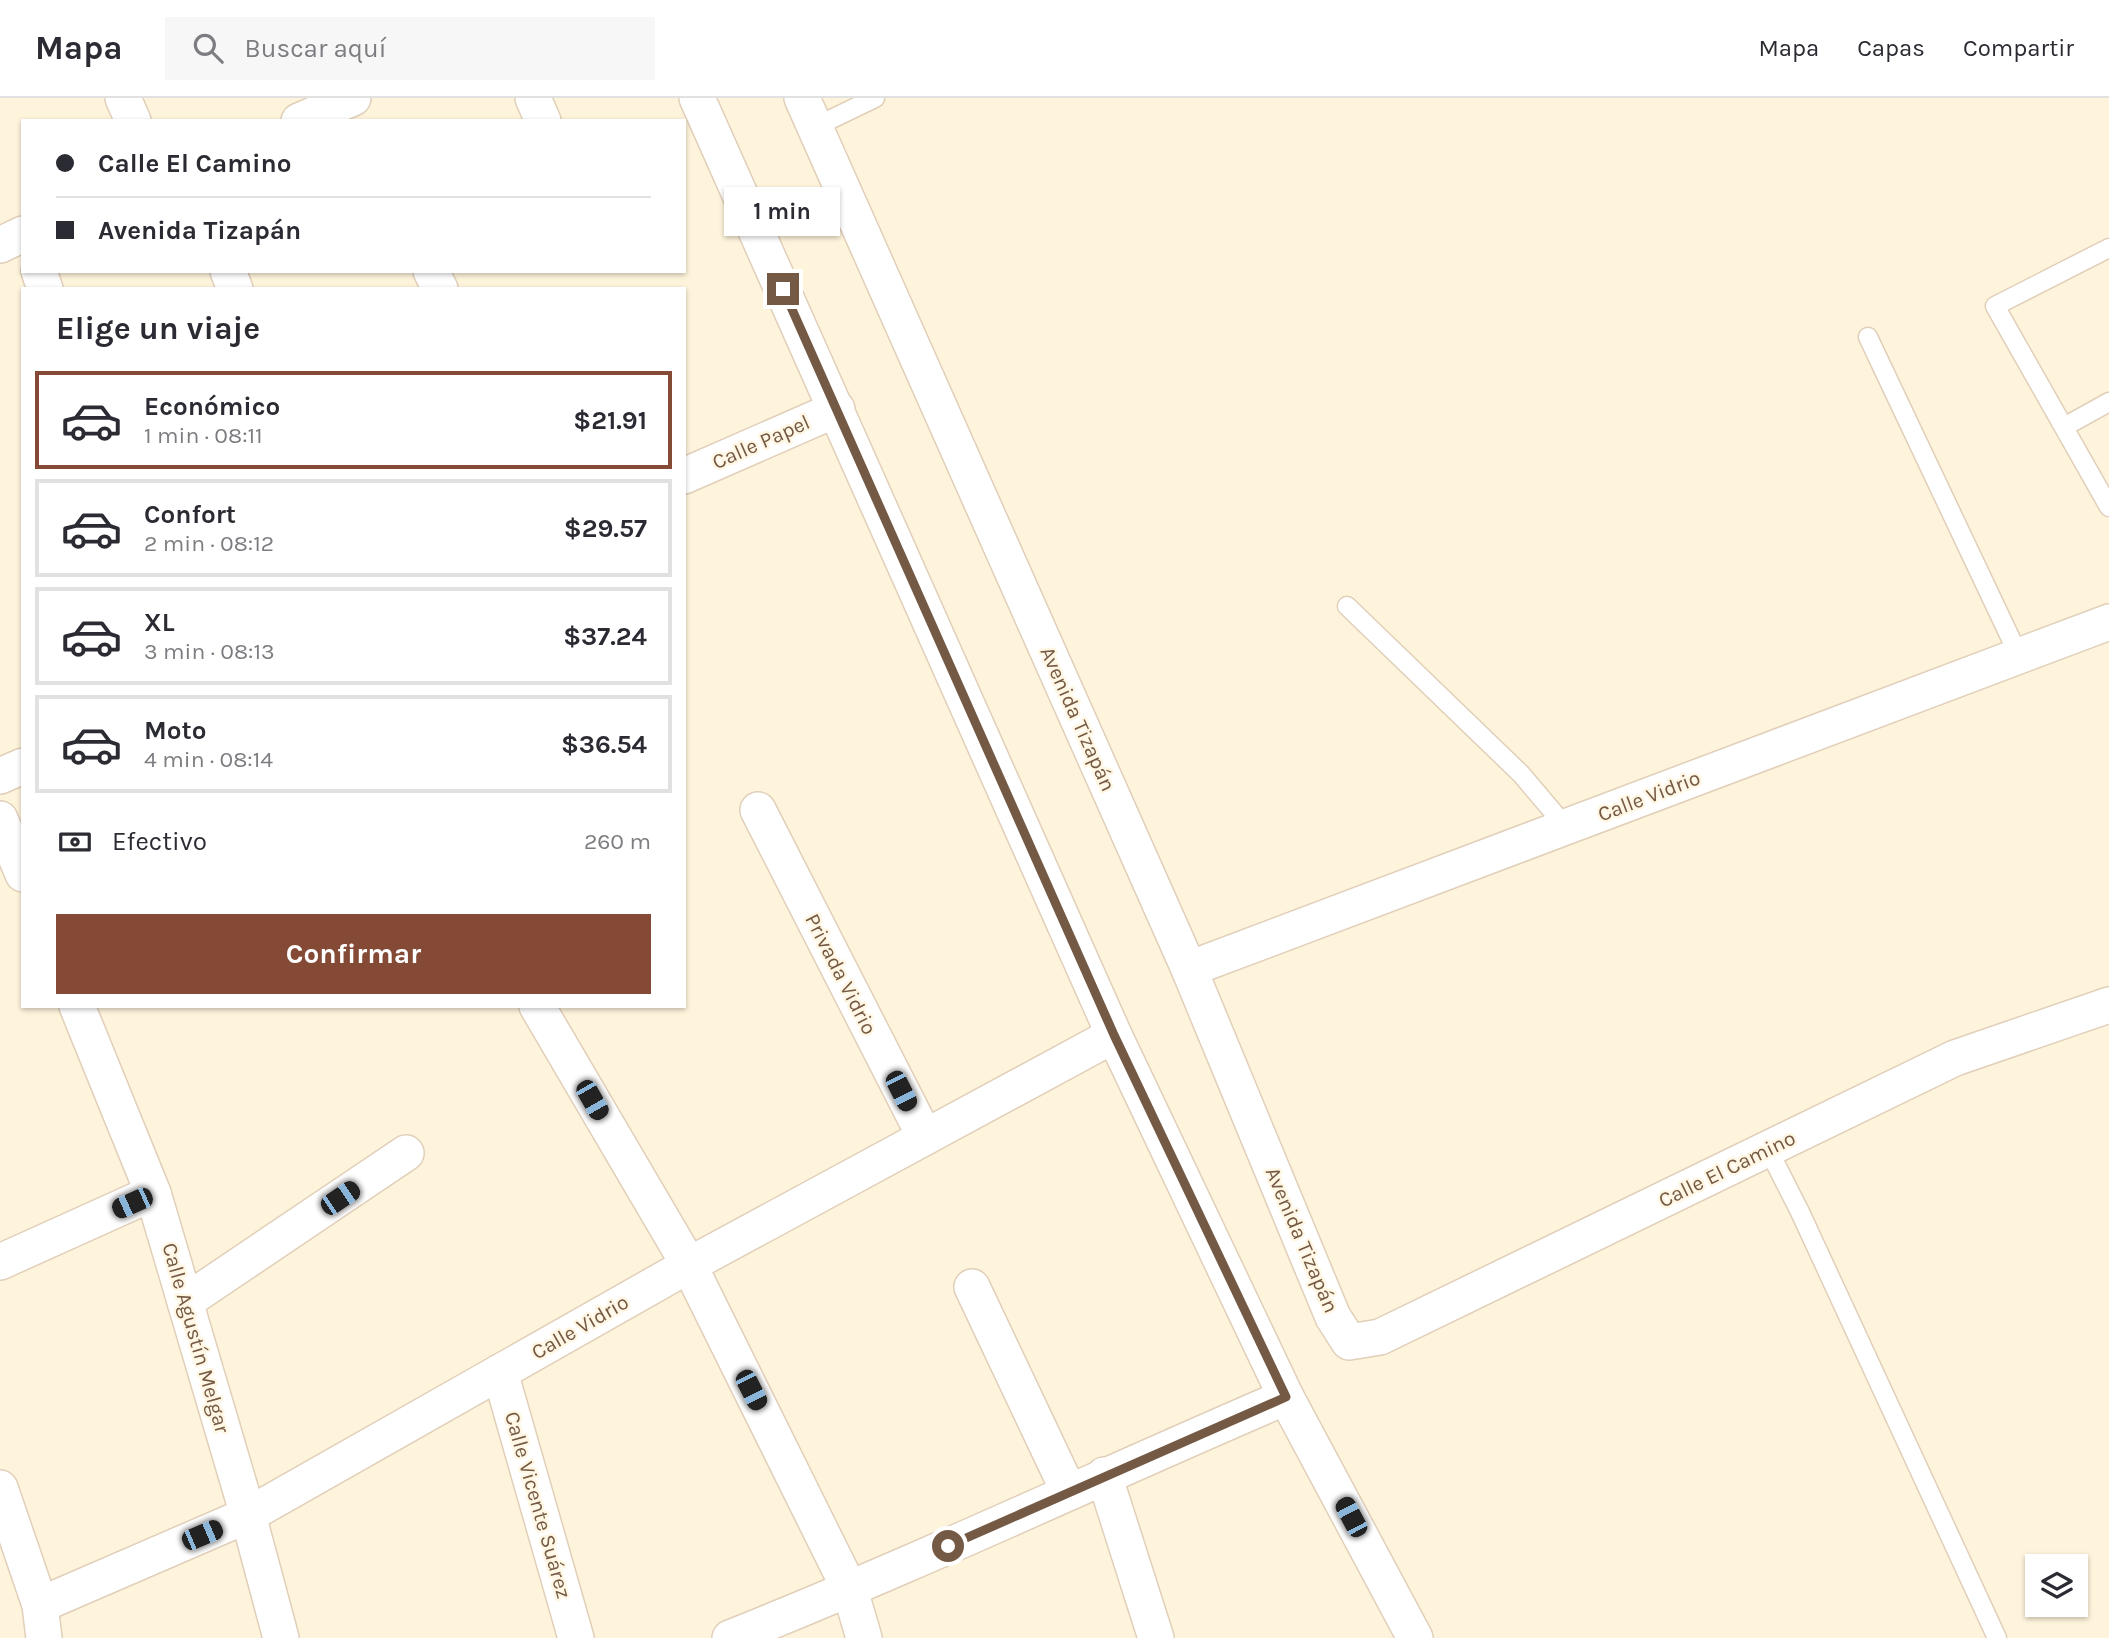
<!DOCTYPE html>
<html lang="es">
<meta charset="utf-8">
<style>
:root{--surface:#fff;--page:#f7f7f7;--text:#2b2b33;--muted:#7c7c81;--line:#e1e1e2;--accent:#844a36}
body{margin:0;font-family:Karla,sans-serif;background:var(--page);color:var(--text);height:100vh;display:flex;flex-direction:column;font-size:26px;white-space:nowrap}
*{box-sizing:border-box;margin:0}
p{font-size:23px;color:var(--muted)}
.icon{flex:none;width:38px;height:38px;fill:none;stroke:currentColor;stroke-width:2;stroke-linecap:round;stroke-linejoin:round}
.map{position:relative;flex:1;overflow:hidden}
.details{position:absolute;left:21px;top:189px;width:665px;height:721px;display:flex;flex-direction:column;background:var(--surface);border-radius:0px;box-shadow:0 2px 5px #0004}
.details>*{flex:none}
.hud{position:absolute;left:21px;top:21px;width:665px;height:154px;border-radius:0px;box-shadow:0 2px 5px #0004;display:grid;align-content:center;height:154px;padding:0 35px;background:var(--surface)}
.tools{position:absolute;left:2025px;top:1456px;display:grid;gap:14px}
.tools a{display:grid;place-items:center;width:63px;height:63px;border-radius:0px;background:var(--surface);box-shadow:0 2px 5px #0004;font-size:35px}
.end{position:absolute;width:32px;height:32px;margin:-16px;border:9px solid #745944;background:#fff;box-shadow:0 0 0 4px #fff}
.from{border-radius:50%}
.bubble{position:absolute;height:49px;border-radius:0px;background:var(--surface);box-shadow:0 2px 5px #0004;font-size:23px;font-weight:700;line-height:49px;text-align:center}
.car{position:absolute;width:21px;height:42px;margin:-21px -10px;border-radius:9px;box-shadow:0 0 5px 2px #0007;background:linear-gradient(#222 24%,#8ab4d8 0 40%,#222 0 76%,#8ab4d8 0 86%,#222 0)}
.hud b{display:flex;align-items:center;gap:24px;height:66px;font-size:26px}
.hud b+b{border-top:2px solid var(--line)}
.hud i{width:18px;height:18px;background:var(--text)}
ul{padding:0;list-style:none}
li{display:flex;align-items:center;gap:21px;height:98px;margin:0 14px 10px;padding:0 21px;border:4px solid var(--line);border-radius:0px}
li div{flex:1}
li b{display:block;font-size:26px}
li em{font-style:normal;font-weight:700}
li.active{border-color:var(--accent)}
li>.icon{width:63px;height:63px;stroke-width:1.5}
h2{padding:0 35px;font-size:32px;line-height:84px}
.pay{display:flex;align-items:center;gap:18px;height:77px;padding:0 35px;font-size:26px}
.pay p{margin-inline-start:auto}
.button{display:flex;gap:14px;margin-top:auto;padding:14px 35px}
.button a{flex:1;height:80px;border-radius:0px;background:var(--accent);color:#fff;font-size:28px;font-weight:700;line-height:80px;text-align:center}
header{display:flex;align-items:center;gap:42px;box-sizing:border-box;height:98px;padding:0 35px;background:var(--surface);border-bottom:2px solid var(--line)}
header strong{font-size:33px}
nav{display:flex;gap:38px;margin-inline-start:auto;font-size:24px}
.search{width:490px;height:63px;background:var(--page);display:flex;align-items:center;gap:18px;box-sizing:border-box;padding:0 24px;border-radius:0px;color:var(--muted);font-size:26px}
.map>svg:first-child{display:block}
.lines{fill:none;stroke-linecap:round;stroke-linejoin:round}
.service-casing{stroke:#e1cfb9;stroke-width:21}
.minor-casing{stroke:#e1cfb9;stroke-width:38}
.service{stroke:#fff;stroke-width:18}
.minor{stroke:#fff;stroke-width:35}
.route{stroke:#745944;stroke-width:9}
.labels{text-anchor:middle;stroke-width:5;stroke-linejoin:round;paint-order:stroke}
.street-label{font-size:21px;fill:#745944;stroke:#fff7e4}
</style>
<header>
<strong>Mapa</strong>
<div class="search"><svg class="icon" aria-label="search" viewBox="0 0 24 24"><circle cx="10" cy="10" r="6"/><path d="M15 15l6 6"/></svg>Buscar aquí</div>
<nav><a>Mapa</a><a>Capas</a><a>Compartir</a></nav>
</header>
<div class="map">
<svg width="2109" height="1540" viewBox="0 0 2109 1540">
<rect width="100%" height="100%" fill="#fef4dc"/>
<g class="lines">
<defs>
<g id="service">
<polyline points="815,29 875,0"/>
<polyline points="2109,150 1995,208 2109,409"/>
<polyline points="1868,239 2019,558"/>
<polyline points="2064,329 2109,304"/>
<polyline points="1347,508 1521,676 1566,729"/>
<polyline points="1768,1051 1800,1114 1997,1540"/>
</g>
<g id="minor">
<polyline points="123,0 133,23"/>
<polyline points="533,0 543,23"/>
<polyline points="697,0 1114,937 1286,1299 1415,1540"/>
<polyline points="802,0 1189,871 1333,1219 1349,1244 1380,1239 1955,960 2109,907"/>
<polyline points="299,23 353,0"/>
<polyline points="0,147 23,136"/>
<polyline points="39,173 45,191"/>
<polyline points="228,173 235,191"/>
<polyline points="431,173 440,191"/>
<polyline points="684,378 837,311"/>
<polyline points="0,678 23,668"/>
<polyline points="758,712 925,1039"/>
<polyline points="0,721 23,776"/>
<polyline points="1189,871 2109,524"/>
<polyline points="77,908 153,1095 248,1417 281,1540"/>
<polyline points="537,908 689,1167 850,1492 864,1540"/>
<polyline points="0,1164 153,1095"/>
<polyline points="972,1189 1069,1394"/>
<polyline points="185,1204 406,1055"/>
<polyline points="500,1274 576,1540"/>
<polyline points="1104,1377 1156,1540"/>
<polyline points="0,1390 40,1507 44,1540"/>
<polyline points="40,1507 248,1417 689,1167 1114,937"/>
<path d="M730,1540C918,1465 1100,1379 1286,1299"/>
</g>
</defs>
<!-- service casing -->
<use href="#service" class="service-casing"/>
<!-- minor casing -->
<use href="#minor" class="minor-casing"/>
<!-- service -->
<use href="#service" class="service"/>
<!-- minor -->
<use href="#minor" class="minor"/>
</g>
<g class="lines">
<!-- route -->
<polyline class="route" points="783,191 1114,937 1286,1299 948,1448"/>
</g>
<g class="labels">
<!-- street labels -->
<g class="street-label">
<text transform="translate(761 344) rotate(-24)" y="7">Calle Papel</text>
<text transform="translate(1078 621) rotate(66)" y="7">Avenida Tizapán</text>
<text transform="translate(1649 698) rotate(-21)" y="7">Calle Vidrio</text>
<text transform="translate(841 876) rotate(63)" y="7">Privada Vidrio</text>
<text transform="translate(1727 1071) rotate(-26)" y="7">Calle El Camino</text>
<text transform="translate(1302 1142) rotate(67)" y="7">Avenida Tizapán</text>
<text transform="translate(580 1229) rotate(-30)" y="7">Calle Vidrio</text>
<text transform="translate(196 1240) rotate(74)" y="7">Calle Agustín Melgar</text>
<text transform="translate(538 1407) rotate(74)" y="7">Calle Vicente Suárez</text>
</g>
</g>
</svg>
<div class="tools">
<a><svg class="icon" aria-label="layers" viewBox="0 0 24 24"><path d="M12 4l9 5-9 5-9-5zM3 14l9 5 9-5"/></svg></a>
</div>
<i class="end from" style="left:948px;top:1448px"></i>
<i class="end" style="left:783px;top:191px"></i>
<div class="bubble" style="left:724px;top:89px;width:116px">1 min</div>
<i class="car" style="left:901px;top:993px;rotate:153deg"></i>
<i class="car" style="left:592px;top:1002px;rotate:150deg"></i>
<i class="car" style="left:340px;top:1100px;rotate:56deg"></i>
<i class="car" style="left:132px;top:1105px;rotate:246deg"></i>
<i class="car" style="left:751px;top:1292px;rotate:153deg"></i>
<i class="car" style="left:1351px;top:1419px;rotate:332deg"></i>
<i class="car" style="left:202px;top:1437px;rotate:67deg"></i>
<div class="hud">
<b><i class="from"></i>Calle El Camino</b>
<b><i></i>Avenida Tizapán</b>
</div>
<section class="details">
<h2>Elige un viaje</h2>
<ul>
<li class="active"><svg class="icon" aria-label="car" viewBox="0 0 24 24"><path d="M5 17H2v-5l4-1 3-4h7l3 4 3 1v5h-3M9 17h6M6 11h13"/><circle cx="7" cy="17" r="2"/><circle cx="17" cy="17" r="2"/></svg><div><b>Económico</b><p>1 min · 08:11</p></div><em>$21.91</em></li>
<li><svg class="icon" aria-label="car" viewBox="0 0 24 24"><path d="M5 17H2v-5l4-1 3-4h7l3 4 3 1v5h-3M9 17h6M6 11h13"/><circle cx="7" cy="17" r="2"/><circle cx="17" cy="17" r="2"/></svg><div><b>Confort</b><p>2 min · 08:12</p></div><em>$29.57</em></li>
<li><svg class="icon" aria-label="car" viewBox="0 0 24 24"><path d="M5 17H2v-5l4-1 3-4h7l3 4 3 1v5h-3M9 17h6M6 11h13"/><circle cx="7" cy="17" r="2"/><circle cx="17" cy="17" r="2"/></svg><div><b>XL</b><p>3 min · 08:13</p></div><em>$37.24</em></li>
<li><svg class="icon" aria-label="car" viewBox="0 0 24 24"><path d="M5 17H2v-5l4-1 3-4h7l3 4 3 1v5h-3M9 17h6M6 11h13"/><circle cx="7" cy="17" r="2"/><circle cx="17" cy="17" r="2"/></svg><div><b>Moto</b><p>4 min · 08:14</p></div><em>$36.54</em></li>
</ul>
<div class="pay"><svg class="icon" aria-label="cash" viewBox="0 0 24 24"><path d="M3 7h18v10H3z"/><circle cx="12" cy="12" r="2"/></svg>Efectivo<p>260 m</p></div>
<div class="button"><a>Confirmar</a></div>
</section>
</div>
